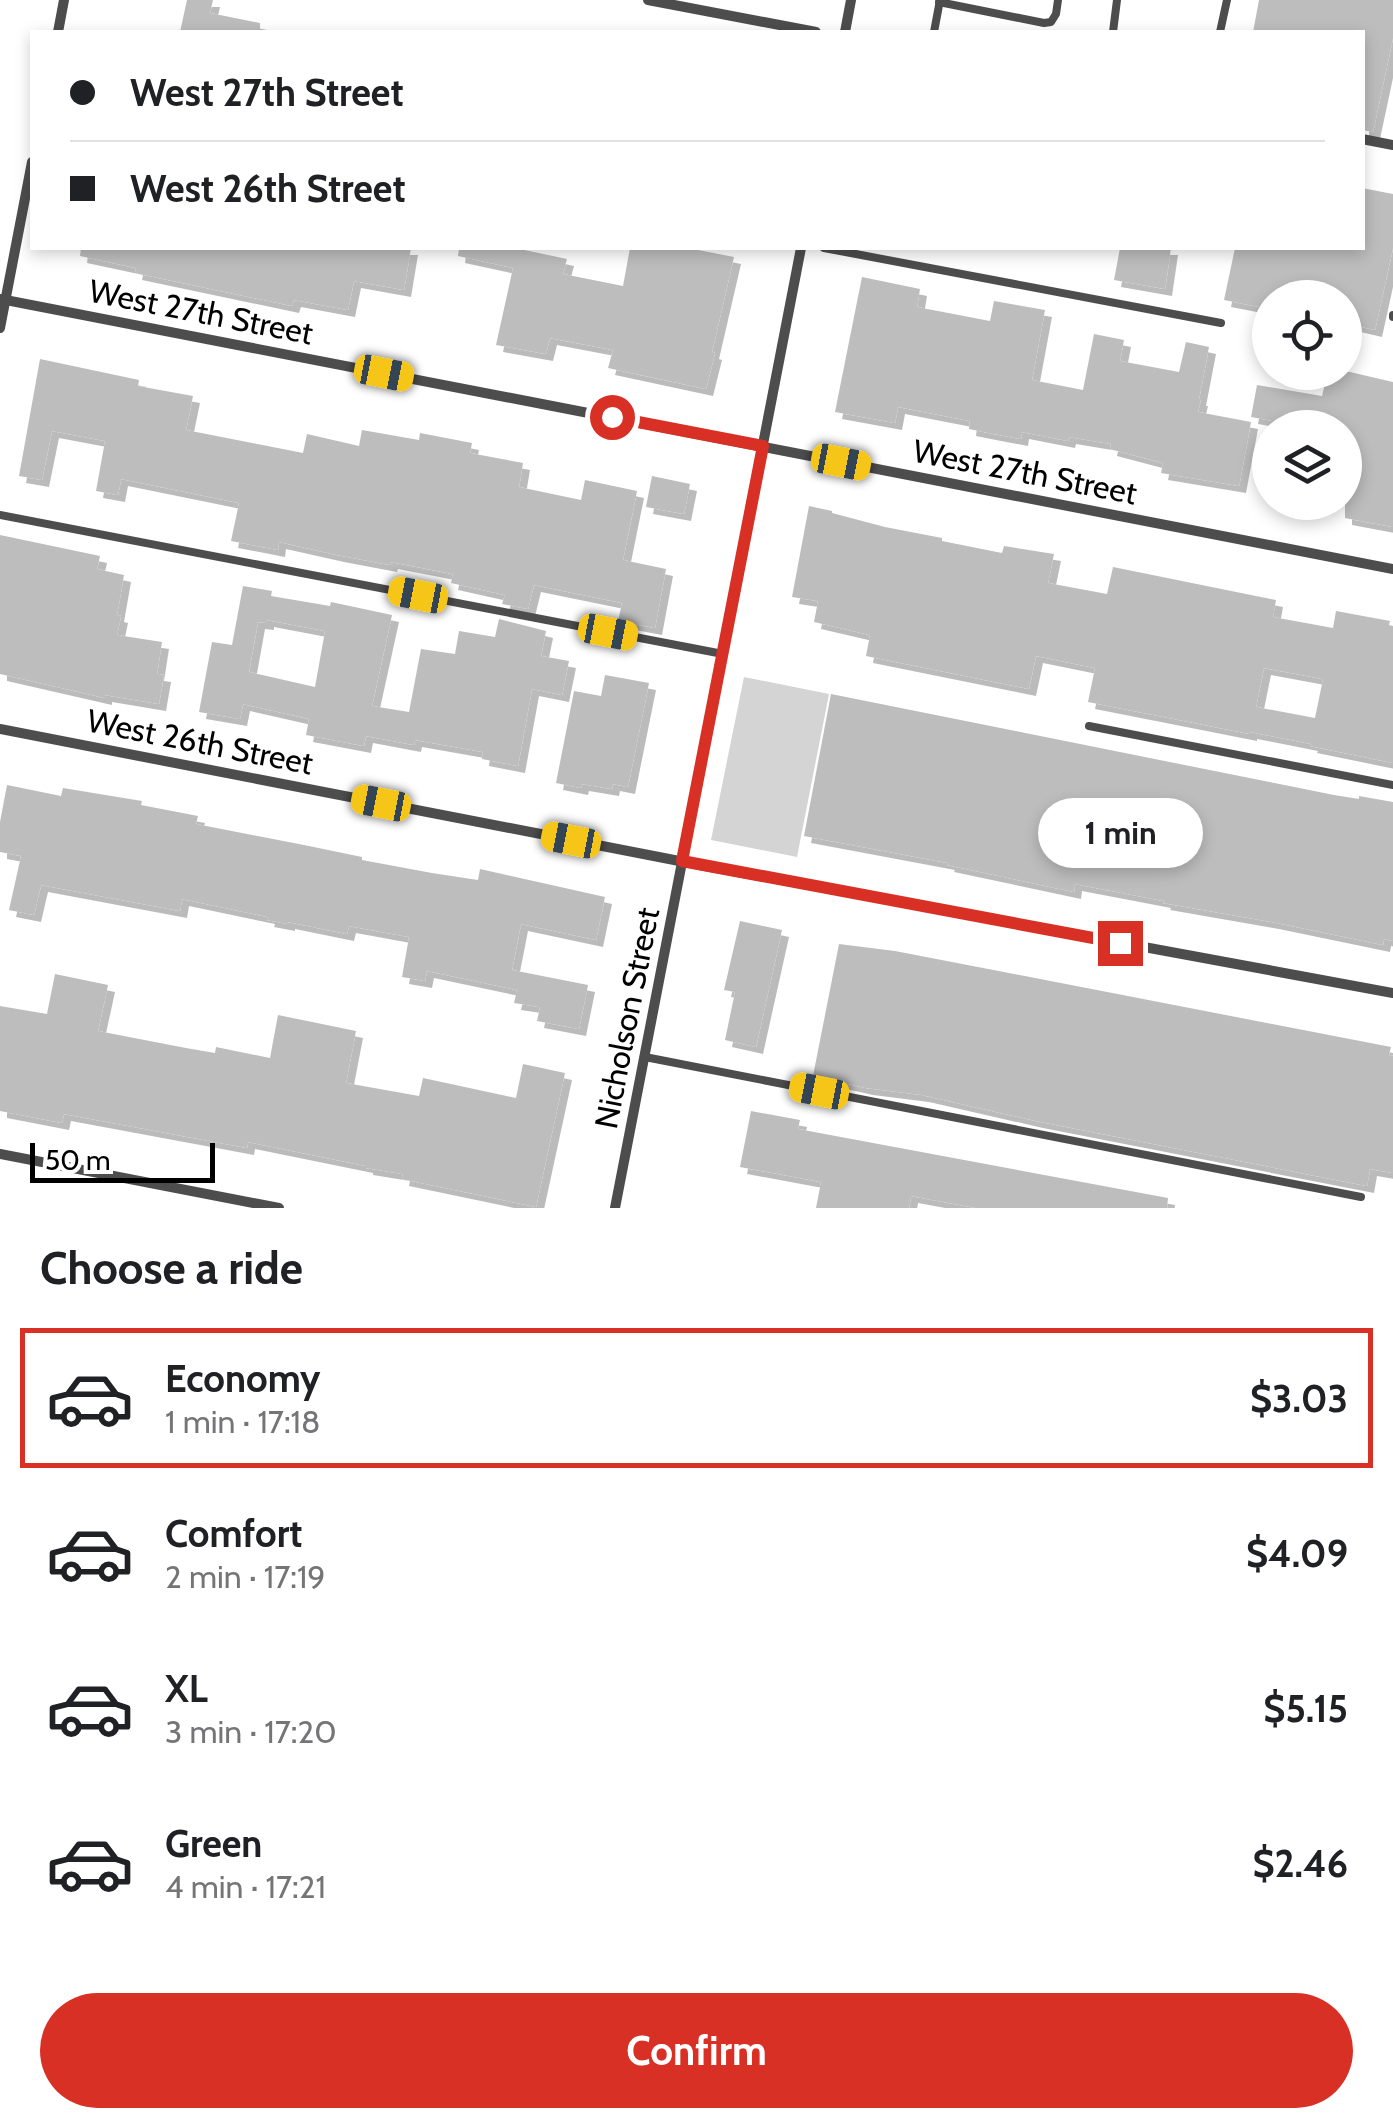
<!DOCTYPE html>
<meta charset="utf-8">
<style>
:root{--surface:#fff;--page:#f6f6f6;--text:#202124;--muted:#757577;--line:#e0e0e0;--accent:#d93025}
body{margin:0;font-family:Cabin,sans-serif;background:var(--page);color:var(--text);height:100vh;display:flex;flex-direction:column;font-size:38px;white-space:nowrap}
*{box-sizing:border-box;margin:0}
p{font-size:32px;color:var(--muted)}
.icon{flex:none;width:55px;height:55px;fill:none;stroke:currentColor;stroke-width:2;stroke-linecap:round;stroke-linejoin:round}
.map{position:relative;height:1208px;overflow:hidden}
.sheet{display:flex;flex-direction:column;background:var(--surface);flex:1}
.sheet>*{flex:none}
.hud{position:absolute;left:30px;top:30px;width:1335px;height:220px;border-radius:0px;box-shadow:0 5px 15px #0003;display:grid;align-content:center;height:220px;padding:0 40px;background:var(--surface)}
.tools{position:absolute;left:1252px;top:280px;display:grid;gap:20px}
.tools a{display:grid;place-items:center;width:110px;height:110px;border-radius:50%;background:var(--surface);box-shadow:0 5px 15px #0003;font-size:50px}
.scale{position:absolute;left:30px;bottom:25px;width:185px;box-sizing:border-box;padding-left:10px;border:5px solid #000;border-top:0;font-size:28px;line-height:35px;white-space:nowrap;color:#000;-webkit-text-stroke:8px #fff;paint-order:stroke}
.end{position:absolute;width:45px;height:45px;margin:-22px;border:12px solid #d93025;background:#fff;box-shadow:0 0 0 5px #fff}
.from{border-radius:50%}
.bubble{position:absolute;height:70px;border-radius:35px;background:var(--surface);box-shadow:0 5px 15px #0003;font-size:32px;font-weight:800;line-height:70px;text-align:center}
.car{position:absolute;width:30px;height:60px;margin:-30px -15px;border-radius:12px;box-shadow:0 0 8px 2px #0007;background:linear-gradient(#f5c518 24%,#345 0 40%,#f5c518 0 76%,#345 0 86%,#f5c518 0)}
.hud b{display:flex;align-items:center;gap:35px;height:95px;font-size:38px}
.hud b+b{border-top:2px solid var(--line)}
.hud i{width:25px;height:25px;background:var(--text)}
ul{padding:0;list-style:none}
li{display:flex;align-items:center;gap:30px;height:140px;margin:0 20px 15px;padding:0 20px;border:5px solid transparent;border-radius:0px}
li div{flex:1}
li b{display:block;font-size:38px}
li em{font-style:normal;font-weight:800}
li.selected{border-color:var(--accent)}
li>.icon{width:90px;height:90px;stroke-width:1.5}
h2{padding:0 40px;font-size:45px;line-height:120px}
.action{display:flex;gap:20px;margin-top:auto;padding:20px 40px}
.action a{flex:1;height:115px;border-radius:60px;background:var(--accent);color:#fff;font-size:40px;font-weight:800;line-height:115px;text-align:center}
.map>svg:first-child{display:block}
.green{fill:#d4d4d4}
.building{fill:#bdbdbd;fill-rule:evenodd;filter:url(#shadow)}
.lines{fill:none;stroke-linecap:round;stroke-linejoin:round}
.service{stroke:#4d4d4d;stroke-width:8}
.minor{stroke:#4d4d4d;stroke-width:10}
.route{stroke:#d93025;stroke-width:12}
.labels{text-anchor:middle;stroke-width:9;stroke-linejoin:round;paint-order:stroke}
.street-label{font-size:32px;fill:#000;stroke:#fff}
</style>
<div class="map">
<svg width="1393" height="1208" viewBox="0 0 1393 1208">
<defs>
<filter id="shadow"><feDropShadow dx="7" dy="7" stdDeviation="0" flood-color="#0004"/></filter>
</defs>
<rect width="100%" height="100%" fill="#fff"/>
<!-- green -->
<polygon class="green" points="744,677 829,694 797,857 711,840"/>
<!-- building -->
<g class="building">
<polygon points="187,0 213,0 210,13 260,23 260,32 180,32"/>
<polygon points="1259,0 1393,0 1393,38 1373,132 1362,130 1362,32 1253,32"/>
<polygon points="1362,188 1393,194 1393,248 1375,330 1345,323 1345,298 1267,298 1265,308 1224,300 1235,248 1362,248"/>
<polygon points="81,248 411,248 404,290 354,281 348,310 294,300 292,306 135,273 136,268 80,256"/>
<polygon points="459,248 515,248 567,259 563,274 623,286 630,248 688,248 734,257 712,352 715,353 706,389 608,368 613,350 550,338 546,354 496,345 513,268 458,256"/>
<polygon points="1120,248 1171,248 1165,289 1114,280"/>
<polygon points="862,277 920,289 917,307 990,321 994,301 1045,310 1032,380 1083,390 1094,334 1124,340 1120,361 1179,372 1186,342 1209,347 1199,399 1201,399 1198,412 1251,422 1239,486 1161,473 1163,463 1110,449 1111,444 1069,437 1068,441 1022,432 1021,439 994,434 969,429 970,421 898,407 895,423 835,412"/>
<polygon points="40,359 139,380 138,386 193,396 186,430 303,453 307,434 359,446 362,430 419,440 420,433 472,443 470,453 523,463 519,487 581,500 585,480 637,491 623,560 666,569 655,628 618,621 622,603 534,585 528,609 502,604 505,595 451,583 453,574 391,562 390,565 337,555 279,542 278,550 231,541 239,503 121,479 118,495 96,491 105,441 52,431 42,480 19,476"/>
<polygon points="1328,372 1350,372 1393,382 1393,527 1345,518 1345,428 1313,428 1251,417 1257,385 1322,396"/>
<polygon points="652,476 690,484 684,514 646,507"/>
<path d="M809,506L832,511V513L885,527L942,538V541L1002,553L1004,546L1054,554L1048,583L1107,594L1113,567L1276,600L1273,617L1333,628L1336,611L1390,621L1389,625L1393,626V763L1310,746L1311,744L1250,732V734L1088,702L1095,668L1036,656L1029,689L866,656L870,635L814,622L818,601L792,597ZM1264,668L1323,679L1315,718L1256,707Z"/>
<polygon points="0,535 100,556 97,569 124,575 117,615 121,616 117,635 162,642 157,674 164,675 159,704 105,695 105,698 0,674"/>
<path d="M243,586L272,591L271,596L330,606L331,602L392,615L372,706L409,712L421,649L455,654L459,631L495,637L499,619L546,631L541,656L569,661L562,695L532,689L518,766L482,759L483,752L415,740L414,745L366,736L364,746L306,735L309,719L243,704L240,719L199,712L212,642L232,645ZM267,620L325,631L315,687L249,672L258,622L267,623Z"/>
<polygon points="605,675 649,683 628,787 613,784 612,789 582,784 581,788 556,783 574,691 601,696"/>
<polygon points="831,694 1334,795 1359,799 1359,796 1393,802 1393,941 1384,939 1383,945 1272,922 1163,903 1164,901 1075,884 1074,892 947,865 948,863 804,836"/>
<polygon points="7,785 61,796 63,788 142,801 141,805 198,816 196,824 304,845 362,857 362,860 432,873 478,880 480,869 605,897 596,940 521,924 512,970 588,985 579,1029 537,1021 540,1007 514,1003 517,990 427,971 425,981 402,977 409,937 349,926 347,934 288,922 288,924 267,920 268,917 182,899 180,911 41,885 34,915 9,910 21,856 0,852 0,822"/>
<polygon points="740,921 782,930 756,1047 725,1040 735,992 724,990"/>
<polygon points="839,944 895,951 1391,1047 1389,1055 1393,1056 1393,1173 1370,1169 1367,1186 1036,1121 922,1095 866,1088 813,1076"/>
<polygon points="55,974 108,985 98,1031 186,1048 215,1053 216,1047 270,1058 278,1015 356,1031 346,1083 419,1096 423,1078 516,1098 523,1064 565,1073 536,1207 402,1179 403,1174 366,1168 366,1166 248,1142 247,1148 64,1114 62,1123 0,1111 0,1006 47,1014"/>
<polygon points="751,1111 800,1120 798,1129 1168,1198 1167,1208 976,1208 911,1196 909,1208 816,1208 821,1182 740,1167"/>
</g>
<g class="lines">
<!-- service -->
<g class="service">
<polyline points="939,2 1044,23 1051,22 1056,14 1058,0"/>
<polyline points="934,32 940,0"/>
<polyline points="1113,32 1117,0"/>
<polyline points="1220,32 1227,0"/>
<polyline points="824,248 1221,323"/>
<polyline points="1393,317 1393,315"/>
<polyline points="0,515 723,654"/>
<polyline points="1089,726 1393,785"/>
<polyline points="645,1057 1361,1197"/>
</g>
<!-- minor -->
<g class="minor">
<polyline points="648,0 816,32"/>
<polyline points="58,32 64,0"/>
<polyline points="845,32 851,0"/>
<polyline points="1362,139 1393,145"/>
<polyline points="0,299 1393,569"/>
<polyline points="0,328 32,162"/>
<polyline points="0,729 705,866 1393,993"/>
<polyline points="0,1154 279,1208"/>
<polyline points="615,1208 801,248"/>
</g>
</g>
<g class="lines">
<!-- route -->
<polyline class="route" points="612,417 763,446 682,861 1120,943"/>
</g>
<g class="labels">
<!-- street labels -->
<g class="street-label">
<text transform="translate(201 312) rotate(11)" y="11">West 27th Street</text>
<text transform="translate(1025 472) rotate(11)" y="11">West 27th Street</text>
<text transform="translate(200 742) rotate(11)" y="11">West 26th Street</text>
<text transform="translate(627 1018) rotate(-79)" y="11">Nicholson Street</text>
</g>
</g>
</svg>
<div class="tools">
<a><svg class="icon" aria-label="locate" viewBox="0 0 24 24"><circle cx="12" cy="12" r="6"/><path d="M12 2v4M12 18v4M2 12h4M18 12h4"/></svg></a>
<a><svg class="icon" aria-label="layers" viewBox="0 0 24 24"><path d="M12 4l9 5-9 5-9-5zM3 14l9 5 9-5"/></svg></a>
</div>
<div class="scale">50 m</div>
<i class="end from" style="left:612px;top:417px"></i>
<i class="end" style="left:1120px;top:943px"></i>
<div class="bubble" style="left:1038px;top:798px;width:165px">1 min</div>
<i class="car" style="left:384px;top:373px;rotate:101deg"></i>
<i class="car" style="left:841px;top:462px;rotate:101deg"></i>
<i class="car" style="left:418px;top:595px;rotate:281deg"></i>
<i class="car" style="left:608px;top:632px;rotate:101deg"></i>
<i class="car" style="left:381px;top:803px;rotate:281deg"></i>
<i class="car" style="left:571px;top:840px;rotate:281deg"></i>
<i class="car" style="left:819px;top:1091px;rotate:281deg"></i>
<div class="hud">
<b><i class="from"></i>West 27th Street</b>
<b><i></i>West 26th Street</b>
</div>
</div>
<section class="sheet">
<h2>Choose a ride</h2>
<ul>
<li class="selected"><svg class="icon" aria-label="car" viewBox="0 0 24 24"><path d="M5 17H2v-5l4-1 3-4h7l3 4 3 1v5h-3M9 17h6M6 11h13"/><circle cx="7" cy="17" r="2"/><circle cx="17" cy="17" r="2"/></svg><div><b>Economy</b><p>1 min · 17:18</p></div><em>$3.03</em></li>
<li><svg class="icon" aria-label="car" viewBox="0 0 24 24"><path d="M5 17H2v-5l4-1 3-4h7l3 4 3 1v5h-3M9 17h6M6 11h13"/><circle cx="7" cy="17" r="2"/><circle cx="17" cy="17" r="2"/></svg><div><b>Comfort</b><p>2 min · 17:19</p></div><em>$4.09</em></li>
<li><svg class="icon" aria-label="car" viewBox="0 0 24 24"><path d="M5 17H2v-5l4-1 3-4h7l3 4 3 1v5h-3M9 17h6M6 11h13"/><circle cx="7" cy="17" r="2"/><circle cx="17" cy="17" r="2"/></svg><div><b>XL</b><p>3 min · 17:20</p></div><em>$5.15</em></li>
<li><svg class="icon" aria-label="car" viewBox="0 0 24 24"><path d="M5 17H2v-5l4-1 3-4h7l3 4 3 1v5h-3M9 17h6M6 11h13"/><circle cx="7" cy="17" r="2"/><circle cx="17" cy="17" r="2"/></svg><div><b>Green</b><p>4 min · 17:21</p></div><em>$2.46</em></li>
</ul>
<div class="action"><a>Confirm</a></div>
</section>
